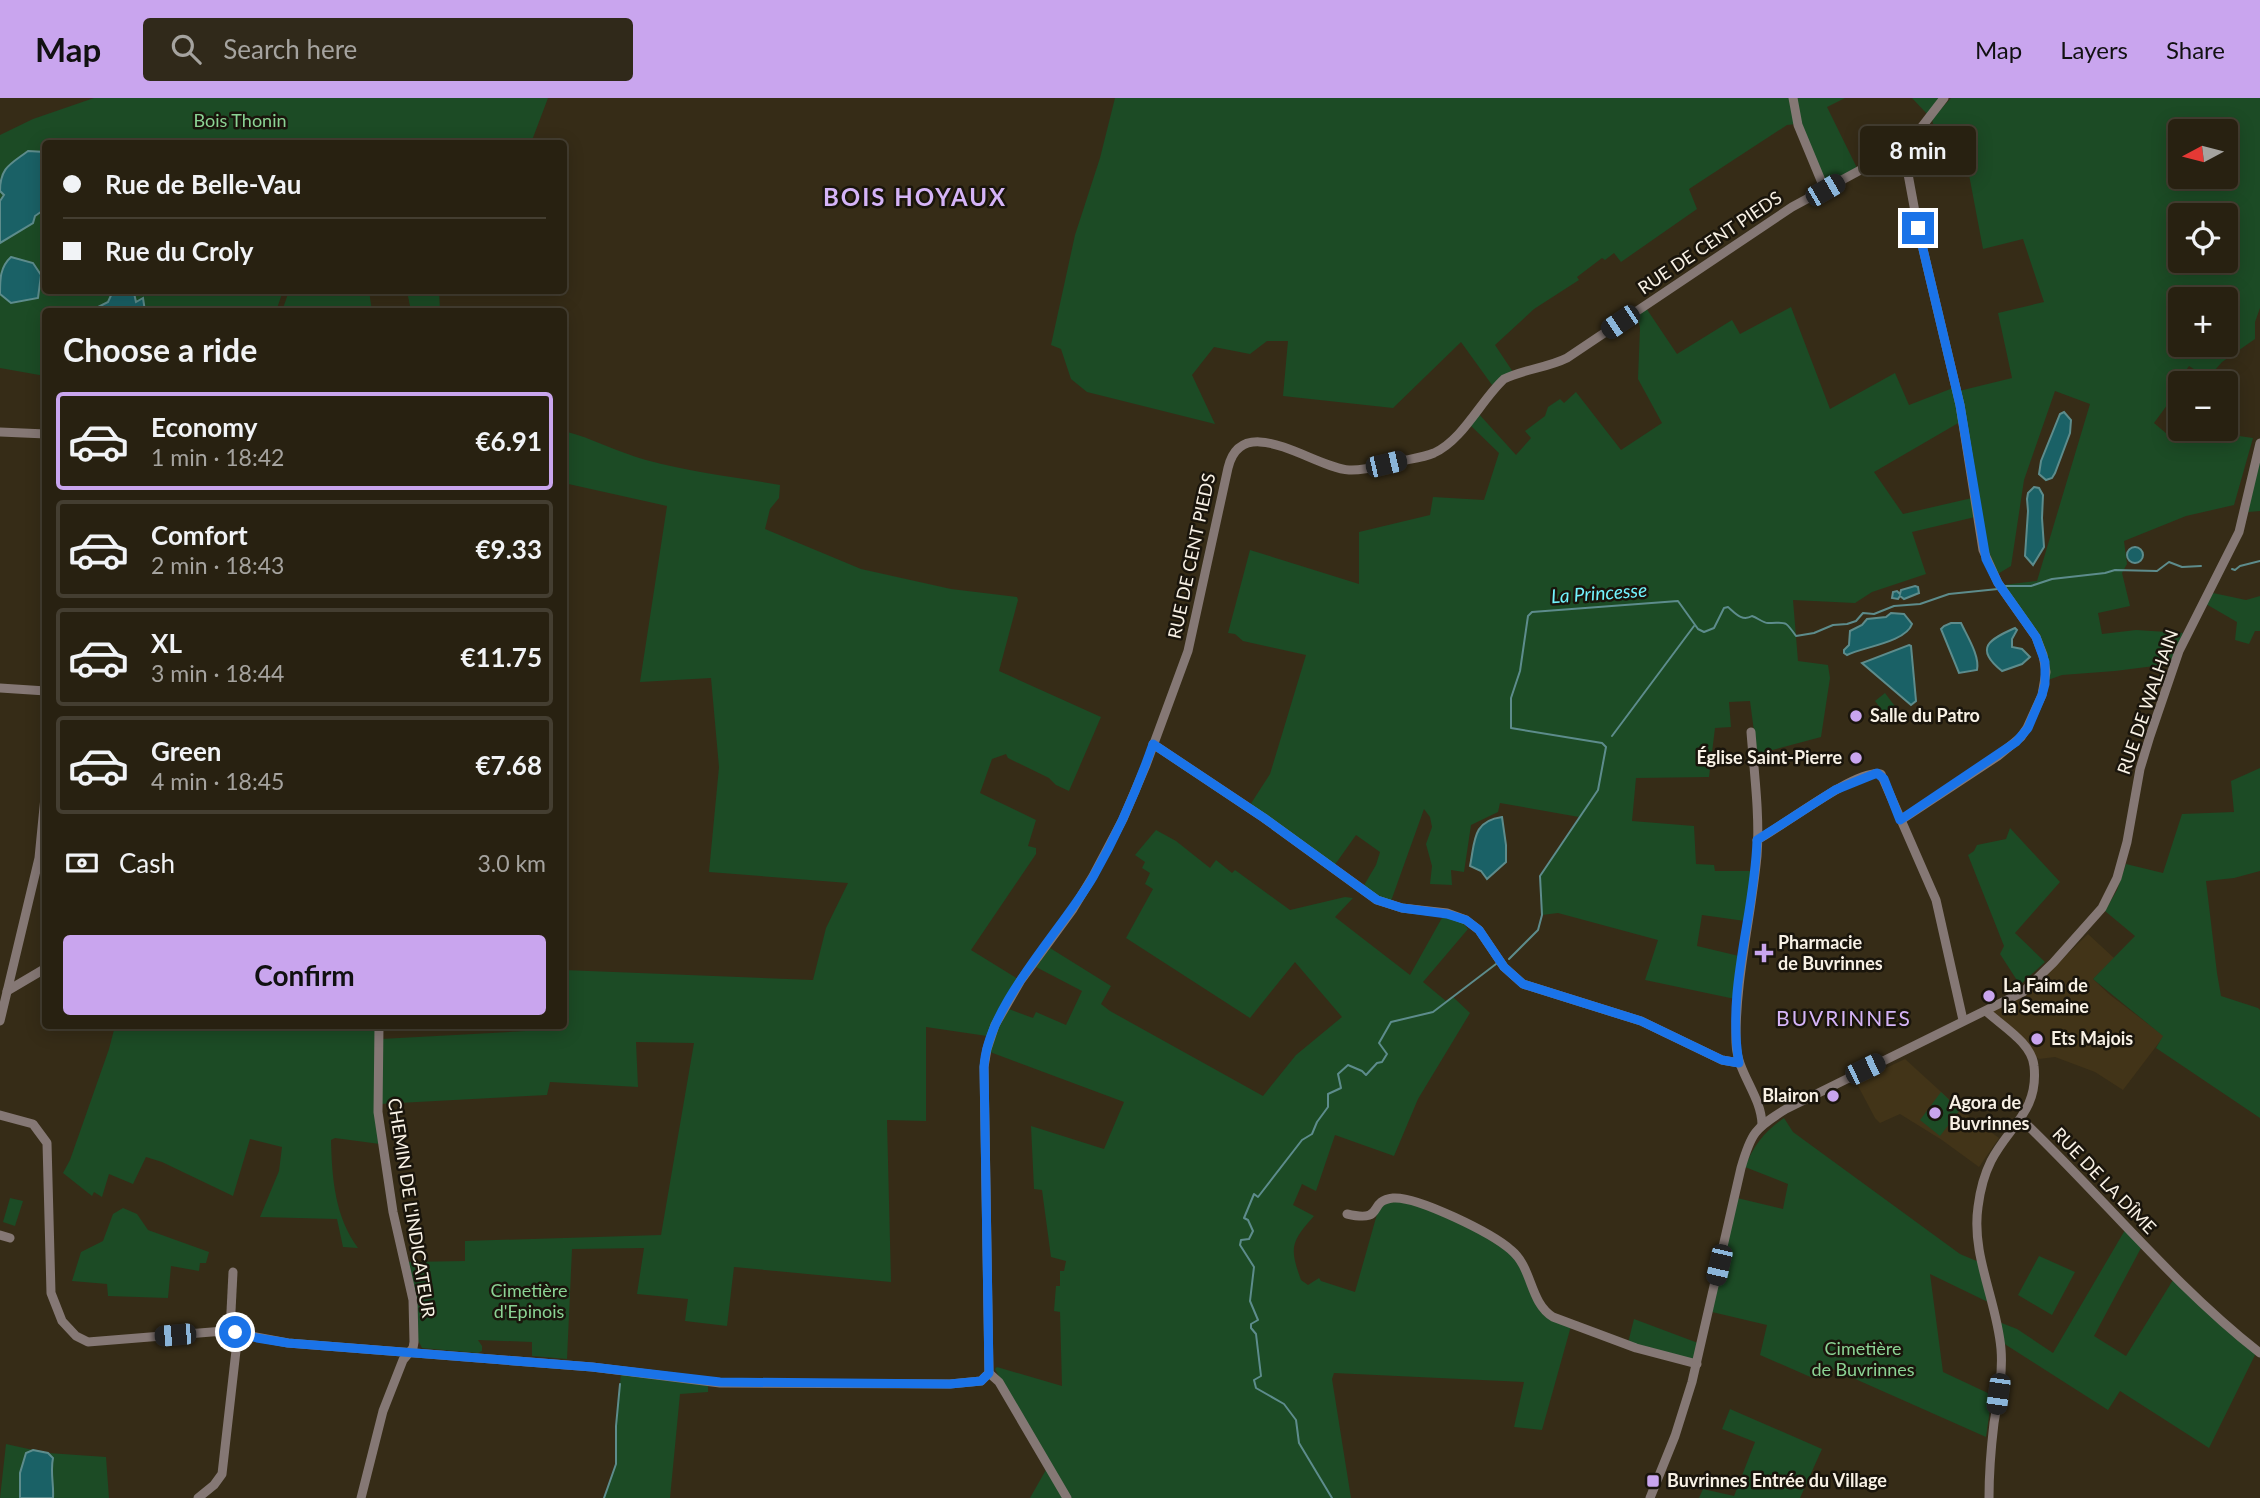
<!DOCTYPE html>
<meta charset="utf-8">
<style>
:root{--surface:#282111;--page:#30291a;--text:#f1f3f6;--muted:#a5a39f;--line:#443e31;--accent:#c9a5ee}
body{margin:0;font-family:Lato,sans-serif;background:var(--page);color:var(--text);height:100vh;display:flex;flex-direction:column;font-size:26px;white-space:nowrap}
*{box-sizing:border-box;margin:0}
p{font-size:23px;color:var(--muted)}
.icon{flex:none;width:38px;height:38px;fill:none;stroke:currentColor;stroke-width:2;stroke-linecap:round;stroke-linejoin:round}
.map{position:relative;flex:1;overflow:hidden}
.panel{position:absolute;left:42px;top:210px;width:525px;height:721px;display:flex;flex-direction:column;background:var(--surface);border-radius:7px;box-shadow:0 4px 18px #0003,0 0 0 2px var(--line)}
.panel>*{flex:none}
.banner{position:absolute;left:42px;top:42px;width:525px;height:154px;border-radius:7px;box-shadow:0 4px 18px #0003,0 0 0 2px var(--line);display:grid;align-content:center;height:154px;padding:0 21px;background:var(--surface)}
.needle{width:46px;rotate:263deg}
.tools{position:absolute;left:2168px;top:21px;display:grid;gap:14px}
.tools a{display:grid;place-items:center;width:70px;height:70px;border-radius:7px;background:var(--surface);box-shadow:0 4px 18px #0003,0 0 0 2px var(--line);font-size:35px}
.end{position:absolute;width:32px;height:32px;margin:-16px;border:9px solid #1a73e8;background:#fff;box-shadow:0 0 0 4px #fff}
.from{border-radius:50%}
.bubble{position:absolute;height:49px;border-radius:7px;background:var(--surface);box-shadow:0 4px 18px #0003,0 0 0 2px var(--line);font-size:23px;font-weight:700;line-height:49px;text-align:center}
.car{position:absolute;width:21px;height:42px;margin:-21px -10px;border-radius:9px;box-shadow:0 0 5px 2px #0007;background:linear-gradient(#222 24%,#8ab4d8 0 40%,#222 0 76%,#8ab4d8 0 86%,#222 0)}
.banner b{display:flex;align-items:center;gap:24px;height:66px;font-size:26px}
.banner b+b{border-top:2px solid var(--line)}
.banner i{width:18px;height:18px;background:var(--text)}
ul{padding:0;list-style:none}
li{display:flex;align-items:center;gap:21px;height:98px;margin:0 14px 10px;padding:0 7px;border:4px solid var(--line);border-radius:7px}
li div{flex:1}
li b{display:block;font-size:26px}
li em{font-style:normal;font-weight:700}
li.current{border-color:var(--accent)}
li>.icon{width:63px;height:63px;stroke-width:1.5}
h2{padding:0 21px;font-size:32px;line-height:84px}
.pay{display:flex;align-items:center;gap:18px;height:77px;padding:0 21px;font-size:26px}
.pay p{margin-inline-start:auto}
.primary-button{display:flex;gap:14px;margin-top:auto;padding:14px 21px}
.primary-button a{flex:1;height:80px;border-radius:7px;background:var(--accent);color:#111;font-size:28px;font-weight:700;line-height:80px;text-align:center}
header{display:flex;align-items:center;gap:42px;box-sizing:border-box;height:98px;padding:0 35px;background:var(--accent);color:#111}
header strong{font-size:33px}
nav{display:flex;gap:38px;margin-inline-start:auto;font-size:24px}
.search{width:490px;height:63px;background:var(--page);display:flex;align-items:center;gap:18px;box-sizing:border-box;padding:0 24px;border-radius:7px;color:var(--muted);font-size:26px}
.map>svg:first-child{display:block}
.built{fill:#423418}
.green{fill:#1c4b25;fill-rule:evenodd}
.water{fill:#1a6166;stroke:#5d8c8c;stroke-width:2}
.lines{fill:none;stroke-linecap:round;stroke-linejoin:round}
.stream{stroke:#5d8c8c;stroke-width:2}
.minor{stroke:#857875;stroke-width:9}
.route{stroke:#1a73e8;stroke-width:9}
.poi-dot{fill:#c9a5ee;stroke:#1a150c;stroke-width:2.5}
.labels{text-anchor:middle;stroke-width:5;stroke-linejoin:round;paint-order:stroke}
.park-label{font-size:18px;fill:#8bd394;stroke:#1a150c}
.street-label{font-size:18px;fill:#f8f1e5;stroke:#1a150c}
.poi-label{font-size:18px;font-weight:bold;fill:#f8f1e5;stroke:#1a150c;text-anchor:start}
.water-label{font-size:19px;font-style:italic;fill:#72f3fd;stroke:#1a150c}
.quarter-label{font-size:21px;letter-spacing:2px;fill:#d5b4f8;stroke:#1a150c}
.district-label{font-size:24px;font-weight:bold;letter-spacing:2px;fill:#d5b4f8;stroke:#1a150c}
</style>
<header>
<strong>Map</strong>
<div class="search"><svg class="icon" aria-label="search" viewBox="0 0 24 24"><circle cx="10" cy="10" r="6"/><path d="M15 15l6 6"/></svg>Search here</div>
<nav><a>Map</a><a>Layers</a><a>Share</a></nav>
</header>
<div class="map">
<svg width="2260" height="1400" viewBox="0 0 2260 1400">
<rect width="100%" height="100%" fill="#362c17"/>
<!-- built -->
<g class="built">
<polygon points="2088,836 2114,860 2093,881 2110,897 2164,938 2123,992 2095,974 2055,959 2039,961 1991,914 2025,898"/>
<polygon points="1905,961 1962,1013 1999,1040 1979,1069 1942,1042 1900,1016 1880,1025 1875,1020 1856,984"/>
</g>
<!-- green -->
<g class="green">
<polygon points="94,0 548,0 531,45 46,46 46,192 283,193 276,213 46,214 45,278 0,270 0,37 33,21"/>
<polygon points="1115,0 1792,0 1796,26 1787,27 1689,91 1697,111 1621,164 1614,155 1605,162 1602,160 1577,179 1579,182 1534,211 1495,247 1513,274 1492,287 1461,244 1393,310 1283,298 1288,243 1267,243 1250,256 1214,249 1192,277 1215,326 1087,294 1071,281 1061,251 1051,247 1075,137 1100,60"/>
<polygon points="1795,0 1845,0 1827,9 1857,70 1826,86 1801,30"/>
<polygon points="1912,0 1941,0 1928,17"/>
<path d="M1951,0H2260V210L2255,224V241L2222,264L2208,280L2189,268L2170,296L2173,299L2154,325L2174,342L2181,331H2226V291L2234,296L2225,336L2253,340L2234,407L2186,418L2124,443L2127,466L2122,475L2130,508L2098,515L2102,536L2136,532L2183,535L2170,566L2115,573L2062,577L2048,582L2047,561L2003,487L2037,483L2090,306L2055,293L2024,382L2011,468L1996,477L1986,454L1959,293L2012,280L1998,215L2044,204L2023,141L1983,151L1967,66L1937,44L1932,21ZM2180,33H2226V79H2180ZM2180,117H2226V163H2180ZM2180,201H2226V247H2180Z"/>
<polygon points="289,193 369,193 372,213 282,213"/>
<polygon points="407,193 439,193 440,213 411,213"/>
<polygon points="1791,209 1830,311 1895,275 1909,307 1953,290 1960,324 1874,374 1903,416 1972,400 1975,419 1912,434 1926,476 1872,494 1855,505 1793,502 1798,563 1828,567 1830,580 1821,639 1757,656 1750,603 1729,604 1731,629 1715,630 1709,679 1636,680 1632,723 1694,728 1696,766 1714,767 1715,773 1752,773 1745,823 1702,817 1697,848 1739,858 1735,901 1645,882 1658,842 1558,815 1542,817 1540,778 1579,719 1500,705 1498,714 1471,727 1464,774 1451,772 1452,787 1430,786 1432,768 1426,746 1432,729 1430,719 1424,711 1391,803 1379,799 1363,789 1376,767 1380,754 1356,737 1334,768 1250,707 1270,676 1306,557 1243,543 1235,536 1228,535 1250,452 1359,486 1359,434 1430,417 1433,399 1484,402 1499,355 1469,326 1478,315 1516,357 1531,340 1525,333 1545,318 1548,309 1560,301 1564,305 1576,294 1621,352 1662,325 1638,281 1640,230 1637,216 1646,210 1677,256 1732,222 1740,236"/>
<path d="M564,333C592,340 617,354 646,362C690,374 735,379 780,387L779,400L770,411L765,431L861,471L951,491L1017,499L1018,502L999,573L1101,619L1069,693L1056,687L1049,680L1008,660L1006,656L992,661L980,695L1036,722L1028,748L1036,750V756L971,852L1018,881L987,938L926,929V1023L887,1022L891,1184L734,1169L727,1228L685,1223L688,1201L637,1196L644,1150L572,1151L567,1261L532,1258V1244L478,1242L482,1248V1253L478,1255L422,1250L418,1242L407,1164L465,1163V1143L661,1137L694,945L636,944L638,989L550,984L547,997L380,1006L381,941L544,932L545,928H564V872L813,882L826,830L848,785L709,774L719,669L711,580L640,584L667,408L564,385Z"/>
<polygon points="2260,356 2260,413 2248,414"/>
<polygon points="2213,495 2246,502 2260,498 2260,533 2255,533 2249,546 2235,542 2237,524 2206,506"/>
<polygon points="1885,595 1900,615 1889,622 1875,603"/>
<polygon points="2260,670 2260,773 2234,780 2206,783 2217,875 2221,898 2258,910 2260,912 2260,1020 2156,950 2163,938 2093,881 2135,838 2105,813 2117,792 2126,766 2163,775 2182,716 2234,714 2231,683"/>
<polygon points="2010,730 2060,784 2015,835 2045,864 2020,887 2000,856 2004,848 1968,757 1974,753 1977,747 2006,741"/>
<path d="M1156,732L1176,743L1210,770L1216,762L1232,775L1235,772L1290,812L1345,799L1353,800L1335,819L1410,877L1443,818L1464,826L1468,831L1423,884L1446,903L1452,898L1470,915L1418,1001L1394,1058L1335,1037L1316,1093L1302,1086L1293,1107L1314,1118C1291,1144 1289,1149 1301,1182L1308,1187L1319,1180L1321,1183L1355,1194L1379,1109L1382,1106L1406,1102L1474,1132L1516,1159L1536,1205L1571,1228L1542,1332L1514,1329L1524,1284L1334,1275L1332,1281L1351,1400H1070L1016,1311L995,1271L997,1269L1062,1288L1060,1214L1054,1213L1056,1188H1060V1173H1064L1066,1163L1051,1159L1042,1092L1034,1091L1031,1028L1104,1051L1124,1004L990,954L999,929L1009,911L1033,920L1036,914L1066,927L1082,893L1036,869L1050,850L1111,888L1101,906L1110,913L1263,998L1296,957L1342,919L1295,864L1250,920L1126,840L1153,791L1145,786L1150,775L1142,770L1145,764L1135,757Z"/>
<path d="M115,928H376L380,1046L335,1040L331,1042C332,1081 335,1119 358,1150L343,1149L337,1121L260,1119L279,1073L282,1049L250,1041L233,1098L162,1064L146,1059L133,1086L109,1076L102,1099L94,1094L92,1098L63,1075L70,1062L109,951Z"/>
<polygon points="1941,994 1960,1012 1940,1038 1920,1022"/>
<path d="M1784,1020L1793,1034L1960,1156L1979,1164L1990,1205L1930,1176L1943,1274L1992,1297L1986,1339L1826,1268H1822L1815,1281L1760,1257L1767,1227L1712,1214L1737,1100L1783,1111L1788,1086L1745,1069C1754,1047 1765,1033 1784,1020Z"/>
<polygon points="10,1100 23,1103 15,1128 3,1124"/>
<polygon points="123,1110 137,1116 148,1132 209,1154 206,1165 200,1165 199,1173 171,1168 168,1200 108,1198 107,1186 72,1183 81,1154 103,1143 113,1116"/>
<polygon points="2125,1132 2141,1150 2094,1238 2126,1258 2173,1182 2256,1255 2209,1350 2120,1293 2108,1312 2003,1245 1999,1224 2017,1231 2053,1255"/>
<polygon points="2039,1158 2075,1174 2052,1217 2018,1197"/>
<polygon points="1634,1221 1698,1245 1695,1260 1690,1262 1628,1245"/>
<polygon points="621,1275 708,1287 708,1294 680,1296 670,1400 604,1400 616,1366 616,1328"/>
<polygon points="1730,1311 1822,1351 1800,1400 1699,1400 1703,1391 1734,1398 1755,1344 1722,1331"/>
<polygon points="6,1346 33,1352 26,1356 20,1375 20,1400 0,1400"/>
<path d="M48,1355L106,1359L109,1400H53C54,1386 50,1374 53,1360Z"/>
<polygon points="1047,1370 1065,1400 1030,1400"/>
</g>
<!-- water -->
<g class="water">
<path d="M28,53L45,54V111L35,118L33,125L0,145V103L4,97L0,93C0,69 11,66 28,53Z"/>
<path d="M11,159L33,165L41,177L38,200L11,205L0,196C0,181 0,169 11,159Z"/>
<polygon points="113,193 127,193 134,195 136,204 143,200 145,213 96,213 98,209 108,204"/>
<polygon points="2064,314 2071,322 2070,335 2055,375 2052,380 2046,382 2039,376 2041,363 2060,316"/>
<polygon points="2034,389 2039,390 2043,397 2042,420 2044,449 2033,467 2025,458 2028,413 2027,401 2028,395"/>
<circle cx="2135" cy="457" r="8"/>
<polygon points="1915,488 1918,489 1919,495 1904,501 1900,498 1898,501 1892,500 1893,494 1897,493 1900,496 1901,492"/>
<path d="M1891,515L1904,516L1912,526C1906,544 1863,549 1847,557L1844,555V552L1849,547L1850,533L1862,527L1867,521L1886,519Z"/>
<path d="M1951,525H1961C1967,538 1980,558 1977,572L1959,575L1941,531L1944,528Z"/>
<path d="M2015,530L2017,532L2012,541V549L2022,551L2030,559L2022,566L2002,573C1973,550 1990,541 2015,530Z"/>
<polygon points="1909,547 1911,548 1916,603 1911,607 1862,565"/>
<path d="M1502,719L1506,747V764L1487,781L1481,773L1470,768C1475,744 1472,723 1502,719Z"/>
<path d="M33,1352L48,1355L53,1360C50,1374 54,1386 53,1400H20V1375L26,1355Z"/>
</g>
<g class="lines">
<!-- stream -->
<g class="stream">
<polyline points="2232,471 2235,472 2240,468 2260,463"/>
<polyline points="2005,488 2031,488 2052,481 2105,475 2115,472 2157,473 2169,464 2182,469 2201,468"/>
<polyline points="1612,638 1694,528"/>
<path d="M1509,861L1538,832L1542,817L1540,778L1598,692L1606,649L1602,645L1511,630V600L1520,573L1528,518L1532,514L1678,503L1698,531L1704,534L1714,530L1724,510L1728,509C1735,515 1742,524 1752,518C1758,520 1763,525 1768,525C1786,525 1784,521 1796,538L1814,535L1833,527L1847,526L1856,523L1863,515L1874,516L1894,508L1920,506L1949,496L1998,491"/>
<polyline points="604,1400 616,1366 616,1328 620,1286"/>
<polyline points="1332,1400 1299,1345 1296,1322 1284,1306 1256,1290 1254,1282 1261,1278 1256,1236 1251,1230 1251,1226 1258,1222 1250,1203 1254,1169 1240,1147 1241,1142 1249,1141 1253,1133 1248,1122 1244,1120 1254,1096 1258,1099 1302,1042 1312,1036 1317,1024 1328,1009 1328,996 1341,990 1338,976 1348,967 1362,973 1366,977 1377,965 1382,964 1387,956 1379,945 1391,924 1433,914 1496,866"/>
</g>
<!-- minor -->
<g class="minor">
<polyline points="1793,0 1798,27 1825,92"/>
<polyline points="0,334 46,336"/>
<polyline points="0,590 46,593"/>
<path d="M1751,634C1754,674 1760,717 1757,758C1751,821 1735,882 1736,945C1737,975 1761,997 1762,1026"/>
<polyline points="1153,646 1264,720 1377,802 1402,810 1447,815 1466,822 1479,832 1504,869 1523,886 1641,923 1722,962 1739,965"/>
<polyline points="1901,722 1998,658 2021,639 2027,630 2042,597 2046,574 2043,557 2036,539 1998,485 1983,452 1960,307 1918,130 1903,49"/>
<path d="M1757,742C1782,729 1857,670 1881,676L1936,802L1963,922"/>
<polyline points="7,893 46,870"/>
<path d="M1986,913C2002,928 2032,945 2034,968C2039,1013 2009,1028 1991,1063C1984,1077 1980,1093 1978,1109C1971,1157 1997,1203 2001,1251C2003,1275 1998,1301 1994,1325C1991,1350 1989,1375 1989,1400"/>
<polyline points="0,923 39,760 46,689"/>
<polyline points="0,1017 33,1026 47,1045 51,1195 62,1223 76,1238 88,1244 224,1233 288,1245 592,1269 720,1285 950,1286 981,1283 989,1275"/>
<path d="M2021,1021C2102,1098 2172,1186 2260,1255"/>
<path d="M1347,1116C1387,1125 1366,1103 1393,1100C1417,1098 1492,1135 1511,1152C1533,1170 1529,1204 1553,1219L1636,1250L1697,1266"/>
<polyline points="0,1137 10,1140"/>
<polyline points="230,1233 233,1174"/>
<path d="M989,1275L984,969L987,951L995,927L1021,882L1073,811L1093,778L1123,721L1146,667L1188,553L1228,370C1242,311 1314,370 1349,372C1365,373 1382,367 1397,364C1409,361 1422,360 1434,355C1463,342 1481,302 1504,281C1524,271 1547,270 1567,260L1792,109L1903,49L1917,35L1944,0"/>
<polyline points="989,1275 999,1284 1067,1400"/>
<polyline points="198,1400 214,1387 222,1376 238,1235"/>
<polyline points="361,1400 383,1313 403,1262 413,1250 414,1244 413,1202 393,1114 378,1014 379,928"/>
<path d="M1650,1400L1675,1338L1692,1284L1741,1070C1751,1035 1755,1030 1786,1011L2023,894L2053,865L2102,810L2117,780L2127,744L2140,671L2150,638L2179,553L2239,434L2260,345"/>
</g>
</g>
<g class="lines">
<!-- route -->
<path class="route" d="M235,1234L257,1240L288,1245L592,1269L720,1284L950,1286L981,1283L989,1275L984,969C987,908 1062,832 1093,779C1117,737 1137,692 1153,646L1264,720L1377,802L1402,810L1447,816L1466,822L1479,832L1504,869L1523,886L1641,923L1722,962L1739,965C1726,891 1755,816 1757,742L1835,692L1877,675L1884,681L1900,722L2016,644L2028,630L2042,597L2045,586V564L2036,539L1998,485L1986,461L1960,307L1918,130"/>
</g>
<!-- markers -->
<g class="poi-dot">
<circle cx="1856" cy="618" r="7"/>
<circle cx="1856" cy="660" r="7"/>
<path d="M1760.5 844.5h7v7h7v7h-7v7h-7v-7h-7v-7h7z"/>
<circle cx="1989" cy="898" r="7"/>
<circle cx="2037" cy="941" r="7"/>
<circle cx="1833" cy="998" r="7"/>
<circle cx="1935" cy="1015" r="7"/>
<rect x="1646" y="1376" width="14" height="14" rx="3.5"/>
</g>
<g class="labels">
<!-- park labels -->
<g class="park-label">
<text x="240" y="29">Bois Thonin</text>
<text x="529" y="1199">Cimetière<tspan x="529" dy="21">d'Epinois</tspan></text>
<text x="1863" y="1257">Cimetière<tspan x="1863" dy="21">de Buvrinnes</tspan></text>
</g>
<!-- street labels -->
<g class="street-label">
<text transform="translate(1710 145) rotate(-34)" y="6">RUE DE CENT PIEDS</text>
<text transform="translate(1192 458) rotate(-78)" y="6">RUE DE CENT PIEDS</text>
<text transform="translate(2148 604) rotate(-71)" y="6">RUE DE WALHAIN</text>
<text transform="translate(2104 1083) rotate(46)" y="6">RUE DE LA DÎME</text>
<text transform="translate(411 1110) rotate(81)" y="6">CHEMIN DE L'INDICATEUR</text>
</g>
<!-- poi labels -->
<g class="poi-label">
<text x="1870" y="624">Salle du Patro</text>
<text x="1842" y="666" text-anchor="end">Église Saint-Pierre</text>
<text x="1778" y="851">Pharmacie<tspan x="1778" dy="21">de Buvrinnes</tspan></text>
<text x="2003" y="894">La Faim de<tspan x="2003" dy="21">la Semaine</tspan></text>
<text x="2051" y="947">Ets Majois</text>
<text x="1819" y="1004" text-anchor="end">Blairon</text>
<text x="1949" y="1011">Agora de<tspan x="1949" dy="21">Buvrinnes</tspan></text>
<text x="1667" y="1389">Buvrinnes Entrée du Village</text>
</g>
<!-- water labels -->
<g class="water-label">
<text transform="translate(1599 495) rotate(-4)" y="7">La Princesse</text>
</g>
<!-- quarter labels -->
<g class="quarter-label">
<text x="1844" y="928">BUVRINNES</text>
</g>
<!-- district labels -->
<g class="district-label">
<text x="915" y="108">BOIS HOYAUX</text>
</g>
</g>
</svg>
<div class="tools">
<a><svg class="needle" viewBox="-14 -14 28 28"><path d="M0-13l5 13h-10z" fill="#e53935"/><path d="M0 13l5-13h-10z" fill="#a5a39f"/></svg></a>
<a><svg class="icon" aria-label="locate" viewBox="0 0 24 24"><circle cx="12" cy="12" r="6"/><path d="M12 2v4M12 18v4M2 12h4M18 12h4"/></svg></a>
<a>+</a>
<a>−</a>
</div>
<i class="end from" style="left:235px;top:1234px"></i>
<i class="end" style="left:1918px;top:130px"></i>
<div class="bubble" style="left:1860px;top:28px;width:116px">8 min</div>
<i class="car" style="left:1825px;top:92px;rotate:60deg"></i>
<i class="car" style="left:1620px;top:224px;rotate:236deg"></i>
<i class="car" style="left:1386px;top:366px;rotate:77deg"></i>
<i class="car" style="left:1865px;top:971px;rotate:64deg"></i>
<i class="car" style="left:1719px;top:1167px;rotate:193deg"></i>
<i class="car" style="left:175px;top:1237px;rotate:265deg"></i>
<i class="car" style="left:1998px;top:1296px;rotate:188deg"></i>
<div class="banner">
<b><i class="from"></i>Rue de Belle-Vau</b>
<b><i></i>Rue du Croly</b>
</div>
<section class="panel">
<h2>Choose a ride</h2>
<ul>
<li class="current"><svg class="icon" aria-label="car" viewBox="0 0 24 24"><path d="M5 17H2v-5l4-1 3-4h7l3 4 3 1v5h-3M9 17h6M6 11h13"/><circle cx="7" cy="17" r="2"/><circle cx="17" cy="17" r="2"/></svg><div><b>Economy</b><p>1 min · 18:42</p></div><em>€6.91</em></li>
<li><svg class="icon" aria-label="car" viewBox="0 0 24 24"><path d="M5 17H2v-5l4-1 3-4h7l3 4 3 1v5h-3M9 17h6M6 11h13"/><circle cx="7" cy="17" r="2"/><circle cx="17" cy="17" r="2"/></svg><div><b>Comfort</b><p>2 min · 18:43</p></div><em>€9.33</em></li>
<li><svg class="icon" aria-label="car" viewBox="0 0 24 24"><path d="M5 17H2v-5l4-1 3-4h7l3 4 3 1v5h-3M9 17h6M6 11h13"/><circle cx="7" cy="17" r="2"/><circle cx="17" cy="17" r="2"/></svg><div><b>XL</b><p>3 min · 18:44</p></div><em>€11.75</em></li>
<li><svg class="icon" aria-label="car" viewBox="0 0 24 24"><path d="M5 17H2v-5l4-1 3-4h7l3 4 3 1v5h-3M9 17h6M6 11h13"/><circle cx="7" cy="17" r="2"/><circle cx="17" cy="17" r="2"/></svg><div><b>Green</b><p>4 min · 18:45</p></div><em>€7.68</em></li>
</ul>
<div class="pay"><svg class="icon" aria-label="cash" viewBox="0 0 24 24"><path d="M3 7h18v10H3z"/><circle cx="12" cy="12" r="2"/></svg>Cash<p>3.0 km</p></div>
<div class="primary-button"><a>Confirm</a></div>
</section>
</div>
